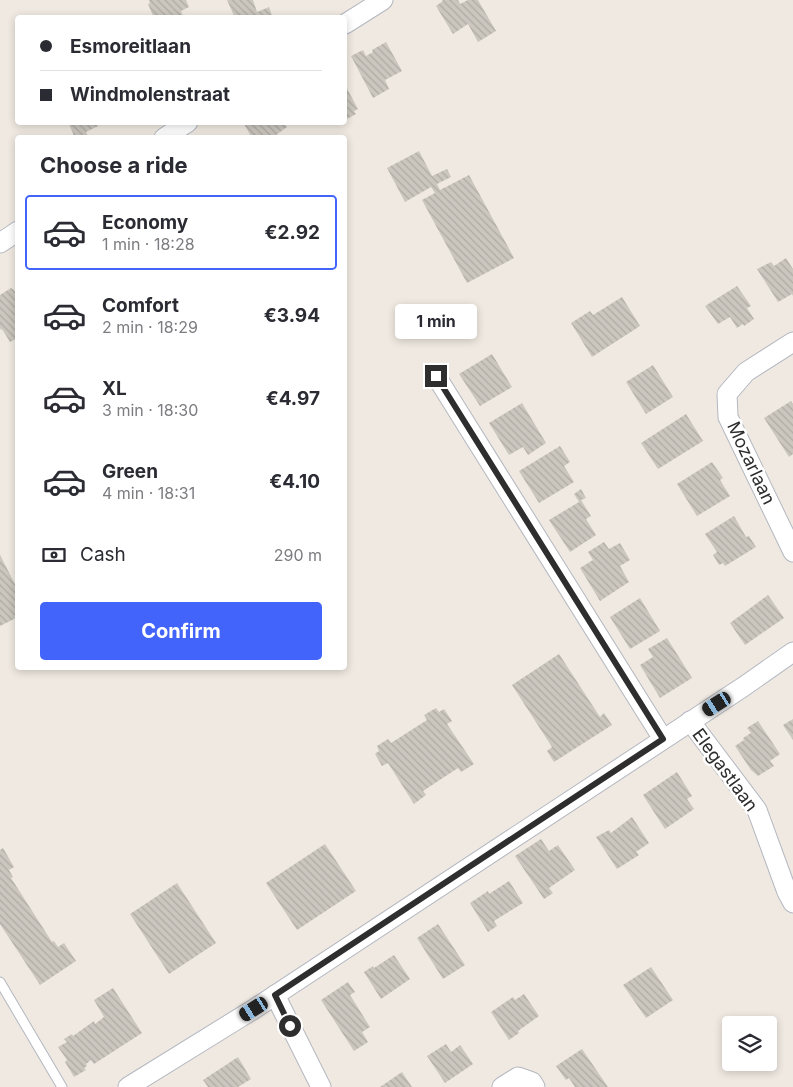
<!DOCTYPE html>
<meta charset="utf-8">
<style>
:root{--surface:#fff;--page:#f2f2f3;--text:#2b2b33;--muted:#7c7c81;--line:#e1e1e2;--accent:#4264fb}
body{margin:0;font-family:Inter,sans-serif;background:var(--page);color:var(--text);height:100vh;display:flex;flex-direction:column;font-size:19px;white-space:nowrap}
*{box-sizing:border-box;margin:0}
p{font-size:16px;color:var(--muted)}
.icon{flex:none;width:28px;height:28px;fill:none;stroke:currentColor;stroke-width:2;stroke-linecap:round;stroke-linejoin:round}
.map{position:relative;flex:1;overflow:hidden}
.sheet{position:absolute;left:15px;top:135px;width:332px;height:535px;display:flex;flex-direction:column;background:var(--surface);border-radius:5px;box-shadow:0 2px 8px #0003}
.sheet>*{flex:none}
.guide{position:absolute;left:15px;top:15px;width:332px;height:110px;border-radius:5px;box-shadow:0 2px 8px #0003;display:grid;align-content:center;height:110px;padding:0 25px;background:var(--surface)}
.tools{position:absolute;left:722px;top:1016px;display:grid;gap:10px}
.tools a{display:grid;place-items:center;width:55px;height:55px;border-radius:5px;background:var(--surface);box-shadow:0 2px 8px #0003;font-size:25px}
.end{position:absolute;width:22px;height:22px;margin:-11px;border:6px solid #2e2e2e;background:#fff;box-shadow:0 0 0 2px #fff}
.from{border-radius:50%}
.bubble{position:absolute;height:35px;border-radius:5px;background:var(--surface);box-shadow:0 2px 8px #0003;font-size:16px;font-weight:700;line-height:35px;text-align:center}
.car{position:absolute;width:15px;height:30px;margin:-15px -8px;border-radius:6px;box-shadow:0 0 4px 1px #0007;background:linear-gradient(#222 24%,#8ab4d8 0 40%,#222 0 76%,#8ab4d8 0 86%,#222 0)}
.guide b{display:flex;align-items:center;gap:18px;height:48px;font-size:19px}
.guide b+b{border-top:1px solid var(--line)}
.guide i{width:12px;height:12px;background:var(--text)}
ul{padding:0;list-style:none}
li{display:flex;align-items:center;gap:15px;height:75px;margin:0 10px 8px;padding:0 15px;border:2px solid transparent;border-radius:5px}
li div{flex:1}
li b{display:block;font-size:19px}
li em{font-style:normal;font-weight:700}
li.current{border-color:var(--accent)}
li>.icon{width:45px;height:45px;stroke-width:1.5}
h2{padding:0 25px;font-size:22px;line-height:60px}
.pay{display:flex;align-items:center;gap:12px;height:55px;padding:0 25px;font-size:19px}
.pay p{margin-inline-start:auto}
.button{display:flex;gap:10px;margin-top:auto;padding:10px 25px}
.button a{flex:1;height:58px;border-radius:5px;background:var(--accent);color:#fff;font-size:20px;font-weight:700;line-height:58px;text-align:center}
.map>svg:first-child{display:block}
.building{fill:url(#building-back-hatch)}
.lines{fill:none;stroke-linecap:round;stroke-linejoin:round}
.lane-casing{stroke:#b4b7c1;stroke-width:11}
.street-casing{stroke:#b4b7c1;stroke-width:21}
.lane{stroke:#fff;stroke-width:9}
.street{stroke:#fff;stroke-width:19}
.route{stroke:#2e2e2e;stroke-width:6}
.labels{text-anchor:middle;stroke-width:5;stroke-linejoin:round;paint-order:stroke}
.street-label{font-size:18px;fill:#2e2e2e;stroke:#fff}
</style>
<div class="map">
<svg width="793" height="1087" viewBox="0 0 793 1087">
<defs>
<pattern id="building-back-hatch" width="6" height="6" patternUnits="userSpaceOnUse" patternTransform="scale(1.25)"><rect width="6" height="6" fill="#cbc7bf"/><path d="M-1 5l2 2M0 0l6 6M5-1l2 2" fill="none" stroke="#afaba4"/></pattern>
</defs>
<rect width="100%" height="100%" fill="#efe9e1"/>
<!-- building -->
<g class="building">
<polygon points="149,0 186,0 189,7 181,11 184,18 154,18 148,4 150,3"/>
<polygon points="227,0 253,0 257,12 269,7 273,18 235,18"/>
<polygon points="442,0 458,0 460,4 468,0 478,0 496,31 478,42 468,24 453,34 436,6 443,1"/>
<polygon points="386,42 402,71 385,80 389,89 373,98 351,56 363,50 366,56 373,52 372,50"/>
<polygon points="345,85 358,109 354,111 356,114 345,120"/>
<polygon points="68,122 96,122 98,126 86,132 88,136 75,138"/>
<polygon points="243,122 284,122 287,127 272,138 252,138"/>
<polygon points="419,151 432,176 447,169 451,177 437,184 440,190 469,175 514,258 467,283 422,200 435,193 431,187 405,202 387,168"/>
<polygon points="786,258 793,269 793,296 792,294 778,302 757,269 771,262 774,266"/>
<polygon points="737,286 751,306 747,308 754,319 744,326 743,324 737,328 730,317 718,324 705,306"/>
<polygon points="11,288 14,290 18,298 18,338 10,342 2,329 1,330 0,328 0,295"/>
<polygon points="622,297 640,326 592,357 571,323 590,311 593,315"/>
<polygon points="492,354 512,387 480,406 459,374"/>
<polygon points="653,365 673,397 646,414 626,382"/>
<polygon points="791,401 793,404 793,454 789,457 764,418"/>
<polygon points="522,403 546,443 528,455 523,447 509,455 489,423"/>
<polygon points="686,414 703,441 658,469 641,443"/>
<polygon points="560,446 570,462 564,466 574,482 539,503 519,471"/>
<polygon points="712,462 723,478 720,480 730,496 697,516 677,484"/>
<polygon points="581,489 586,498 581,500 591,516 586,519 596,535 570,552 549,520 579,502 574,494"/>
<polygon points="734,516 746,537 749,536 756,547 725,566 723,563 719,565 713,555 717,552 705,534"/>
<polygon points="604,542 609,549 620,543 630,560 620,566 629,582 600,601 580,568 593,560 588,552"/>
<polygon points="0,555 18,590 18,617 0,626"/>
<polygon points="768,595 784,618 745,645 730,623"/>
<polygon points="640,598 660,631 630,649 610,617"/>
<polygon points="667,638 692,678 660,698 640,665 653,657 648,649"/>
<polygon points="559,654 600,717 604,713 612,725 554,762 547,751 552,747 512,685"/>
<polygon points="436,708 439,712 444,709 452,721 447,724 474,764 461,772 458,768 423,791 426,795 414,804 388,763 382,766 375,754 379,751 377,746 388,739 391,743 427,720 424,715"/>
<polygon points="793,719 793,740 783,725"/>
<polygon points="758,721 780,754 770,761 774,766 758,776 751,770 735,746 744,740 743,738 751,733 747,728"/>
<polygon points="677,772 692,796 687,799 694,809 665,829 643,795"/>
<polygon points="632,817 649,843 636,852 639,855 617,869 596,837 609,830 611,833"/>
<polygon points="541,839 549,851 558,845 575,870 549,888 553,893 544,899 515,856"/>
<polygon points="325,844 356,891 297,930 266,883"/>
<polygon points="3,848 14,867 9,870 13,877 11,878 52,942 54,941 58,947 64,943 76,961 40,985 0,924 0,850"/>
<polygon points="509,881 523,903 494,921 497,926 488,932 470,903 488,891 489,894"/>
<polygon points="177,883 216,943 169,974 130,914"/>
<polygon points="438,924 465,965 443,979 417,938"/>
<polygon points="394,955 410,979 381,999 364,972 373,966 374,968"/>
<polygon points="651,967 673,1000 646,1018 623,985"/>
<polygon points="348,982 355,992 350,995 370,1027 362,1032 368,1042 354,1051 321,1000"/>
<polygon points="113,988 142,1033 94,1064 91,1060 86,1064 87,1066 84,1068 86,1070 74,1077 65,1062 67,1060 58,1047 67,1042 64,1039 72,1034 73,1036 94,1021 95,1024 104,1017 94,1000"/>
<polygon points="524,994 539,1016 518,1031 519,1033 509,1040 491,1012 513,997 515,1000"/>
<polygon points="446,1044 451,1052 460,1045 473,1064 445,1083 427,1056"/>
<polygon points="582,1049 608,1087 575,1087 569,1078 566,1080 556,1066"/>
<polygon points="238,1057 251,1079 238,1087 208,1087 203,1080"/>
<polygon points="402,1072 412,1087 380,1087"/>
</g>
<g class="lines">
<defs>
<polyline id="lane" points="0,982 62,1087"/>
<g id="street">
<polyline points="345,24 383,0"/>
<polyline points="164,138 188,122"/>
<polyline points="0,243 18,231"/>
<polyline points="793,342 746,372 727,394 728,417 793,552"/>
<polyline points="436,376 663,739"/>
<polyline points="690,721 757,810 787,892 793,903"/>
<polyline points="275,995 321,1087"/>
<polyline points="128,1087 254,1009 743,687 793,652"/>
<polyline points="502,1087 518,1077 532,1082 535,1087"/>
</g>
</defs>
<!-- lane casing -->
<use href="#lane" class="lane-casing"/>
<!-- street casing -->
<use href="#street" class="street-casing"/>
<!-- lane -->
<use href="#lane" class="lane"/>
<!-- street -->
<use href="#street" class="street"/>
</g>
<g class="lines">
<!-- route -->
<polyline class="route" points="290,1026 275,995 663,739 436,376"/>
</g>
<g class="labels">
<!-- street labels -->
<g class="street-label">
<text transform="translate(751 463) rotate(65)" y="6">Mozarlaan</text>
<text transform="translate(725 770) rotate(54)" y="6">Elegastlaan</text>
</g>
</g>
</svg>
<div class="tools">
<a><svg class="icon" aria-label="layers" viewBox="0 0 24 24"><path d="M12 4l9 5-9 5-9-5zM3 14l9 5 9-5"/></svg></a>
</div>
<i class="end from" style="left:290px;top:1026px"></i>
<i class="end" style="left:436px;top:376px"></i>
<div class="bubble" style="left:395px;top:304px;width:82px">1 min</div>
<i class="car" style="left:717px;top:704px;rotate:238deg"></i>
<i class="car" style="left:254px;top:1009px;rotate:238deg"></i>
<div class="guide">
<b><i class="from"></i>Esmoreitlaan</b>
<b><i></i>Windmolenstraat</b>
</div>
<section class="sheet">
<h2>Choose a ride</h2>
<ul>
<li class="current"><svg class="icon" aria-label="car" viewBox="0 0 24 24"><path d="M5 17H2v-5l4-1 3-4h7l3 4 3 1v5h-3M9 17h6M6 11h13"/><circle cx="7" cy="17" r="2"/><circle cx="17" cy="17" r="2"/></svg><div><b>Economy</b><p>1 min · 18:28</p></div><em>€2.92</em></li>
<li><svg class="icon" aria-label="car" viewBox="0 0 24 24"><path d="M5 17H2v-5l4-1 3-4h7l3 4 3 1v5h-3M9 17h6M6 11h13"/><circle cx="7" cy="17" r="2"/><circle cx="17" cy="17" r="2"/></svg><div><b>Comfort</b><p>2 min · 18:29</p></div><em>€3.94</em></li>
<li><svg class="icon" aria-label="car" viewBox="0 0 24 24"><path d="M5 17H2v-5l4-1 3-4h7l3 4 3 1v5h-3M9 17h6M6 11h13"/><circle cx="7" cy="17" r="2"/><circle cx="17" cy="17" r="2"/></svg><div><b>XL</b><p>3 min · 18:30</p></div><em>€4.97</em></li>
<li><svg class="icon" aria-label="car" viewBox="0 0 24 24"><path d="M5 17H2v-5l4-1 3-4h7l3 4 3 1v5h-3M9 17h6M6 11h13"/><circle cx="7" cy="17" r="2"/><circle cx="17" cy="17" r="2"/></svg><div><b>Green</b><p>4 min · 18:31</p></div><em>€4.10</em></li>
</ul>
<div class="pay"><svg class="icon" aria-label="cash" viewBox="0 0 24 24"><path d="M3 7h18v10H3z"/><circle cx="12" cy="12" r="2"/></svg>Cash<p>290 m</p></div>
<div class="button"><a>Confirm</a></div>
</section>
</div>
